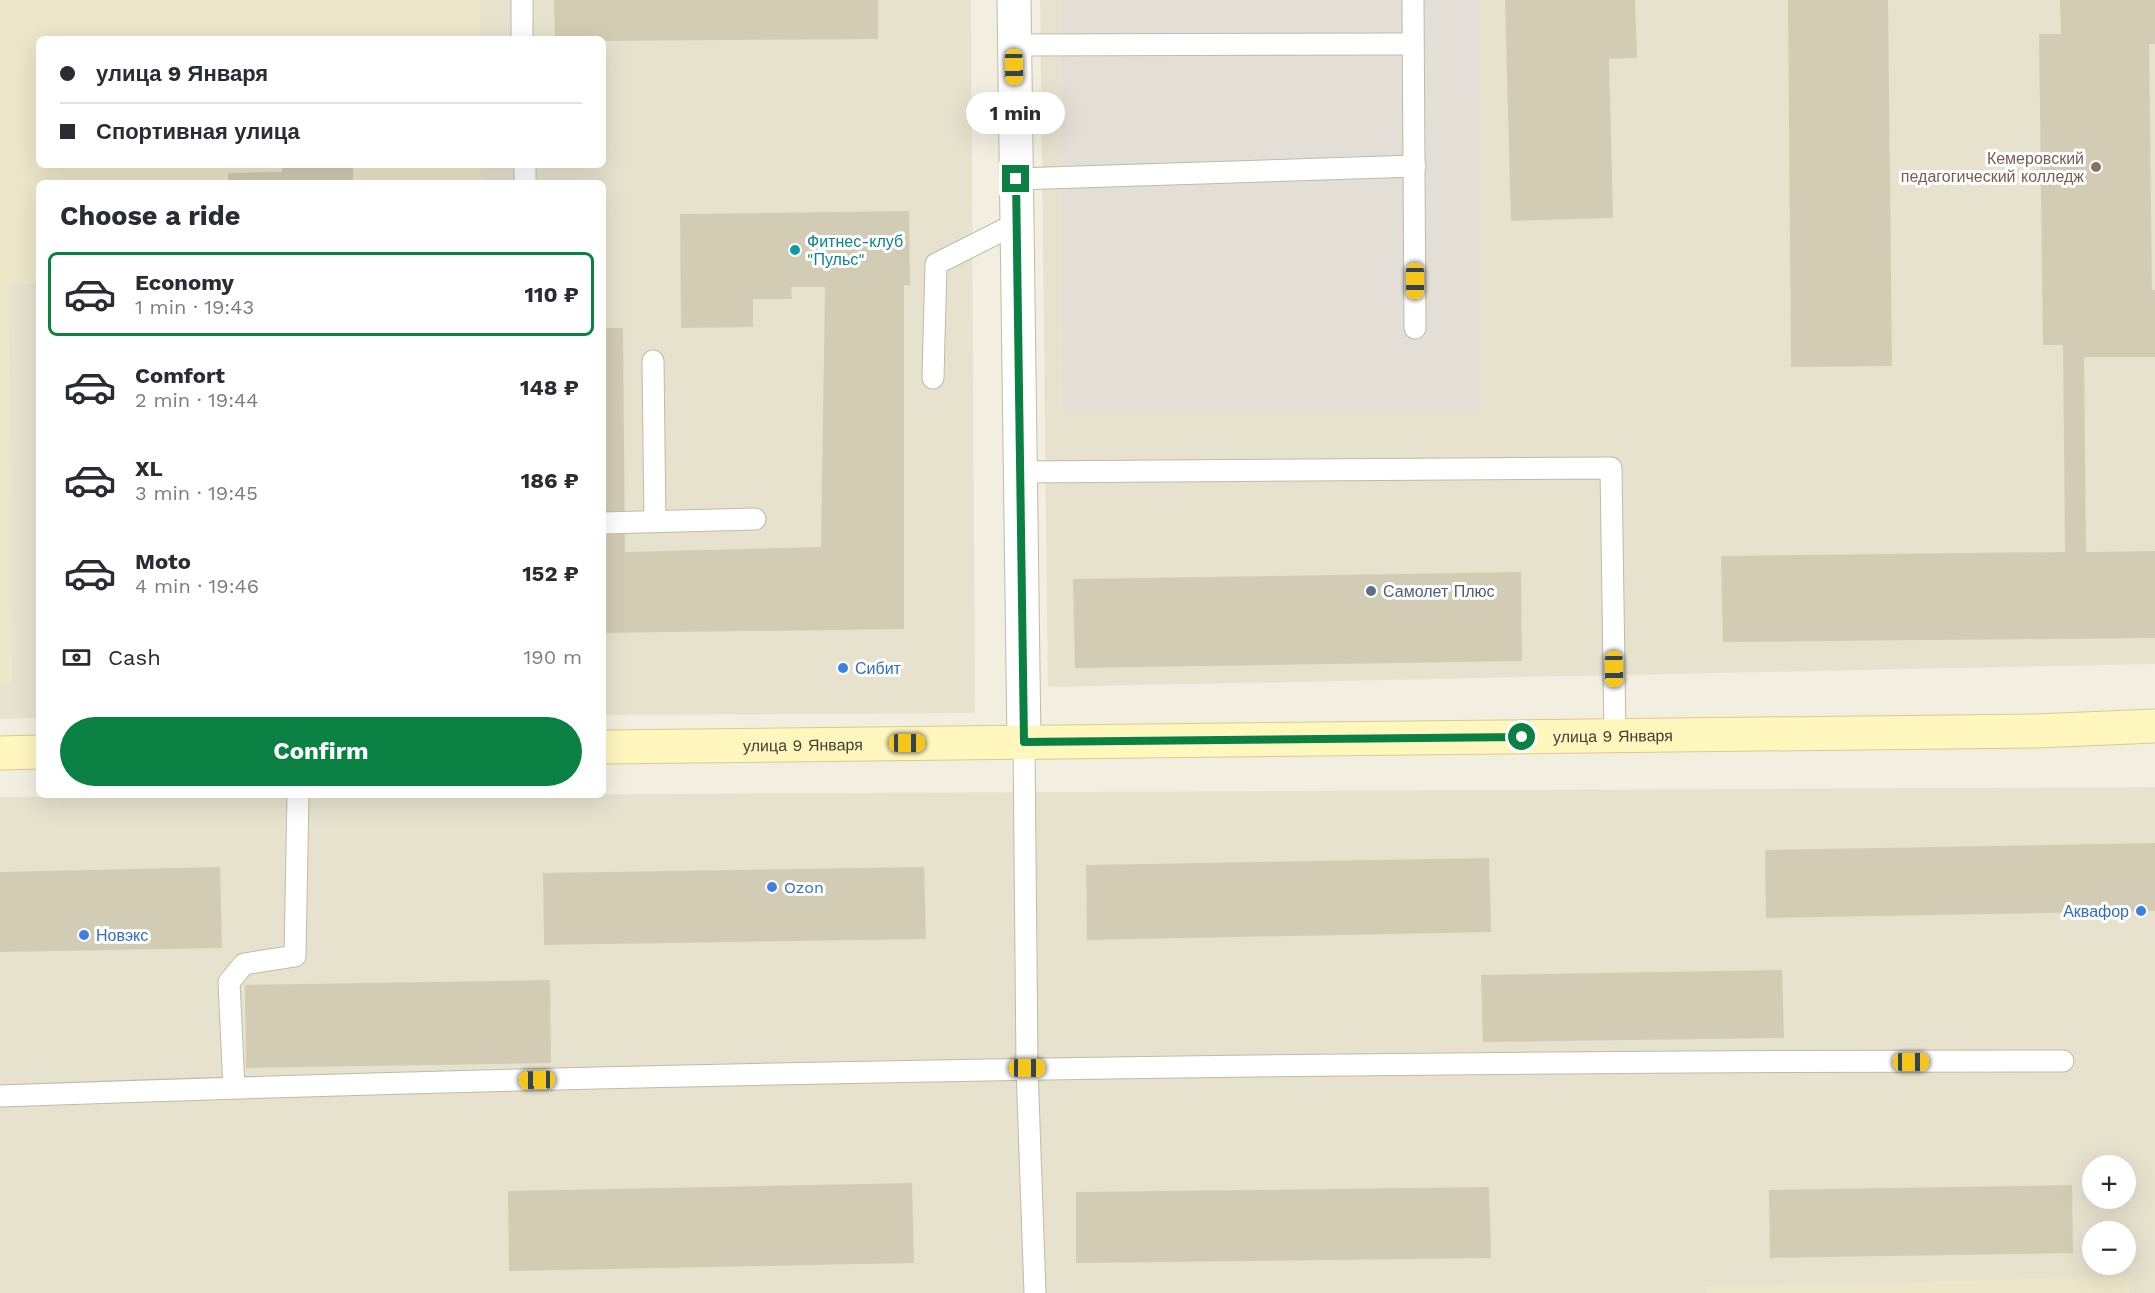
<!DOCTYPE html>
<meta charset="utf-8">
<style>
:root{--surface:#fff;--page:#f2f2f3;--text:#2b2b33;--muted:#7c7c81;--line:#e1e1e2;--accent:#0b8043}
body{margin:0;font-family:"Work Sans",sans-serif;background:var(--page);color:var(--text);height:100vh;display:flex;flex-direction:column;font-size:22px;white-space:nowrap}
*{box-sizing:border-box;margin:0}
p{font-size:20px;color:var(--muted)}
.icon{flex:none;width:33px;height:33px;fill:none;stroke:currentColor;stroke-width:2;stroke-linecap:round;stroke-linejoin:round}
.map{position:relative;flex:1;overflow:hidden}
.side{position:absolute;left:36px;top:180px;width:570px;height:618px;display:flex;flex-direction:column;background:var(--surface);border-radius:9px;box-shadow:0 6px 24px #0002}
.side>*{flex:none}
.guide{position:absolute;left:36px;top:36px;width:570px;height:132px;border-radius:9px;box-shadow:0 6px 24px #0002;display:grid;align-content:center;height:132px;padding:0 24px;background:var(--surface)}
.tools{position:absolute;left:2082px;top:1155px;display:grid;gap:12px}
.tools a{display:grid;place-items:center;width:54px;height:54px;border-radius:50%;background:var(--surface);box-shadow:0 6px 24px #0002;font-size:30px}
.end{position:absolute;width:27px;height:27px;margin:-14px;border:8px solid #0b8043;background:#fff;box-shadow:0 0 0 3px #fff}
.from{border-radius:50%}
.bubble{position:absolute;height:42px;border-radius:21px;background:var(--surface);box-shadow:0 6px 24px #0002;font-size:20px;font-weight:700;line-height:42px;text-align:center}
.car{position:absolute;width:18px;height:36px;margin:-18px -9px;border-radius:8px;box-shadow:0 0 4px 2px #0007;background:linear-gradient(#f5c518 24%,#345 0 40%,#f5c518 0 76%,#345 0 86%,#f5c518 0)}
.guide b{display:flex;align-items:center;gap:21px;height:57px;font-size:22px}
.guide b+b{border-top:2px solid var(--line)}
.guide i{width:15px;height:15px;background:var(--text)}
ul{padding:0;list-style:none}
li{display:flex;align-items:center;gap:18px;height:84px;margin:0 12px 9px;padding:0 12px;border:3px solid transparent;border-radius:9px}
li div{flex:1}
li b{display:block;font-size:22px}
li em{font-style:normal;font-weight:700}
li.selected{border-color:var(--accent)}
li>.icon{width:54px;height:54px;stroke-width:1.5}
h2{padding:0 24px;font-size:27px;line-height:72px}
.pay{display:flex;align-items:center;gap:15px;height:66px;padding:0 24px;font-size:22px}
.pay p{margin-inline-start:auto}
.cta{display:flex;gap:12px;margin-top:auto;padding:12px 24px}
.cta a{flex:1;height:69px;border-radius:36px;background:var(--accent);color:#fff;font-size:24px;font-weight:700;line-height:69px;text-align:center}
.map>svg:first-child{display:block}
.residential{fill:#e7e2ce;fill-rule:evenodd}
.industrial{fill:#e3dfd6}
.education{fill:#ede7c9}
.building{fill:#d3ccb5}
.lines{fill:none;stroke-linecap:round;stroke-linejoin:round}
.lane-casing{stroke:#c0bba6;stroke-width:23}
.street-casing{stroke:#c0bba6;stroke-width:35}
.secondary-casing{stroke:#d6cc8c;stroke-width:35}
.lane{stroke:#fff;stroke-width:21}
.street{stroke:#fff;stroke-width:33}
.secondary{stroke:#fff7be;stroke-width:33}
.route{stroke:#0b8043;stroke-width:8}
.education-dot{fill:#8d6e63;stroke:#fff;stroke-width:2}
.culture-dot{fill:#0f9aa8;stroke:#fff;stroke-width:2}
.service-dot{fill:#5c6f8a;stroke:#fff;stroke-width:2}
.shop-dot{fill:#3f7fe0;stroke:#fff;stroke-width:2}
.labels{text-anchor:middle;stroke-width:6;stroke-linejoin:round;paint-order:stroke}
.education-label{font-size:16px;fill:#785e54;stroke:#fff;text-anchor:end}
.culture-label{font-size:16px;fill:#0d838f;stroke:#fff;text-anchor:start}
.service-label{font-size:16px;fill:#4e5e75;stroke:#fff;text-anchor:start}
.shop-label{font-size:16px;fill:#366cbe;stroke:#fff;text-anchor:start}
.street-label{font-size:16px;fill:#433f31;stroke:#fff}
</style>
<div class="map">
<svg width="2155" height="1293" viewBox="0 0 2155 1293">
<rect width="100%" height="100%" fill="#f2efe1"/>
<!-- residential -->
<g class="residential">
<path d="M0,0H971L975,713L603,715V183H39V718L0,719ZM39,39H603V165H39Z"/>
<polygon points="1040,0 2155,0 2155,664 1048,687"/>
<path d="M2155,787V1293H0V797ZM2092,1166H2126V1198H2092ZM2092,1232H2126V1264H2092Z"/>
</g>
<!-- industrial -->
<polygon class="industrial" points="1061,0 1478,0 1480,411 1063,413"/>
<!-- education -->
<g class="education">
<polygon points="0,0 480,0 480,39 39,39 39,165 481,165 481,183 39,183 39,283 8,284 12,684 0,684"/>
<polygon points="2129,1277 2129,1293 1706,1293 1706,1287"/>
</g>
<!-- building -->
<g class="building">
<polygon points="554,0 878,0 878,39 603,41 603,39 555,39"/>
<polygon points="1505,0 1635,0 1637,58 1609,59 1613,218 1511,221"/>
<polygon points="1788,0 1888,0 1892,366 1791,367"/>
<polygon points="2060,0 2155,0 2155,44 2149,44 2152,290 2155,290 2155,357 2084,357 2086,552 2155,551 2155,638 1723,642 1721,556 2065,552 2063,345 2043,345 2039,34 2061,34"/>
<polygon points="282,165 353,165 353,183 228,183 228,173 282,172"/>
<polygon points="909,211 910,285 904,285 904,629 603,633 603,328 623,328 625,552 821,547 825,287 791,287 792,299 753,299 753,327 681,328 680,214"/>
<polygon points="1521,572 1522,661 1075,668 1073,579"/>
<polygon points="2155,843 2155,911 1766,918 1765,850"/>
<polygon points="1489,858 1491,932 1087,940 1086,865"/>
<polygon points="220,867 222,948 0,952 0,872"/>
<polygon points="924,867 926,939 544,945 543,873"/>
<polygon points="1782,970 1784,1038 1483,1042 1481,975"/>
<polygon points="550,980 551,1063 246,1068 245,985"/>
<polygon points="912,1183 914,1263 509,1271 508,1191"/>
<polygon points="2072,1185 2073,1253 1770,1258 1769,1190"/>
<polygon points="1489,1187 1491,1258 1076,1263 1076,1192"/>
</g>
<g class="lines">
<defs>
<g id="lane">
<polyline points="522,0 522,39"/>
<polyline points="1413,0 1415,328"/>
<polyline points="1014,45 1413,44"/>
<polyline points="525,165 525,183"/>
<polyline points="1016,179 1415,166"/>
<polyline points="653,361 655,522"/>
<polyline points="933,378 936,264 1017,223"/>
<polyline points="1020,472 1611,468 1615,736"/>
<polyline points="603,523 755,519"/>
<polyline points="1024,742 1027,1068 1035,1293"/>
<polyline points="234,1088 229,982 244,964 295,956 298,795"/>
<path d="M0,1096C687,1071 1375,1061 2063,1061"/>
</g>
<polyline id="street" points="1014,0 1024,742"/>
<g id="secondary">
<path id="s1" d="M603,747L2036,731L2155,726"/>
<polyline points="0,753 39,752"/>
</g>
</defs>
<!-- lane casing -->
<use href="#lane" class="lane-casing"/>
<!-- street casing -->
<use href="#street" class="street-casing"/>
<!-- secondary casing -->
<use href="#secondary" class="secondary-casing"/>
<!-- lane -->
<use href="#lane" class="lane"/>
<!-- street -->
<use href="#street" class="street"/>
<!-- secondary -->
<use href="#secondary" class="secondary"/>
</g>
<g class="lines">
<!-- route -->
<polyline class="route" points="1016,179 1024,742 1522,737"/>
</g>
<!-- markers -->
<circle class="education-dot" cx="2096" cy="167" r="6"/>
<circle class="culture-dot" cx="795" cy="250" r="6"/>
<circle class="service-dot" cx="1371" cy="591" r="6"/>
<g class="shop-dot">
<circle cx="843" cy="668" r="6"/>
<circle cx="772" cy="887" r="6"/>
<circle cx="2141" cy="911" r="6"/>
<circle cx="84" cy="935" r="6"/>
</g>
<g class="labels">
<!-- education labels -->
<g class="education-label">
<text x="2084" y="164">Кемеровский<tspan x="2084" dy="18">педагогический колледж</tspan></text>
</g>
<!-- culture labels -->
<g class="culture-label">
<text x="807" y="247">Фитнес-клуб<tspan x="807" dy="18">"Пульс"</tspan></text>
</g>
<!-- service labels -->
<g class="service-label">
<text x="1383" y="597">Самолет Плюс</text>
</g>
<!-- shop labels -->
<g class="shop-label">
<text x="855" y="674">Сибит</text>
<text x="784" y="893">Ozon</text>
<text x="2129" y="917" text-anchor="end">Аквафор</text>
<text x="96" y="941">Новэкс</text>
</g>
<!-- street labels -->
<g class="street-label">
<text dy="6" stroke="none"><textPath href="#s1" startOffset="1010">улица 9 Января</textPath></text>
<text dy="6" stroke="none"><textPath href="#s1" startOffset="200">улица 9 Января</textPath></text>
</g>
</g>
</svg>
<div class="tools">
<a>+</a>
<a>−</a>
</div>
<i class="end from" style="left:1522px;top:737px"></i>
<i class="end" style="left:1016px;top:179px"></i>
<div class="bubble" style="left:966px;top:92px;width:99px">1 min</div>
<i class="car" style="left:1014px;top:67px;rotate:179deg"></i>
<i class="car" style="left:1415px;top:281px;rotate:180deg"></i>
<i class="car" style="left:1614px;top:669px;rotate:179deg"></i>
<i class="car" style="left:907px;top:743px;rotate:90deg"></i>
<i class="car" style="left:1911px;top:1062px;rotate:90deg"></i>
<i class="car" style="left:1027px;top:1068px;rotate:90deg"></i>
<i class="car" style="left:537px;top:1080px;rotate:269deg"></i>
<div class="guide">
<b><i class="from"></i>улица 9 Января</b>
<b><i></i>Спортивная улица</b>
</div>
<section class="side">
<h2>Choose a ride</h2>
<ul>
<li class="selected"><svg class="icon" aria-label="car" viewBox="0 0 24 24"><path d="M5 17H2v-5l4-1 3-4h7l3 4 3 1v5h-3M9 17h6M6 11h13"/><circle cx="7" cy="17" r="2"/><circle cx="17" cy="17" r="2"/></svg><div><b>Economy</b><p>1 min · 19:43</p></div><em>110 ₽</em></li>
<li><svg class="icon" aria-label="car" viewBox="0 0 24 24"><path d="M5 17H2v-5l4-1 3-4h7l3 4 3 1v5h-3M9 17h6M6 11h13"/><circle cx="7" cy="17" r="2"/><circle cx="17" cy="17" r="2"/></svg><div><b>Comfort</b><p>2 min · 19:44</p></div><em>148 ₽</em></li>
<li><svg class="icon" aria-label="car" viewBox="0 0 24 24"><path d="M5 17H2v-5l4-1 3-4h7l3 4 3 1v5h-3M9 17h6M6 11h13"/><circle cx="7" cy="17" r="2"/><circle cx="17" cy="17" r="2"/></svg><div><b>XL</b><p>3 min · 19:45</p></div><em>186 ₽</em></li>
<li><svg class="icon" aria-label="car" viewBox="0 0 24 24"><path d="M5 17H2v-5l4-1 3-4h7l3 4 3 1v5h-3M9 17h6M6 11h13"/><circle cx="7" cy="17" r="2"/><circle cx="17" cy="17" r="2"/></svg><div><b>Moto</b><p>4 min · 19:46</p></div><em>152 ₽</em></li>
</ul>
<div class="pay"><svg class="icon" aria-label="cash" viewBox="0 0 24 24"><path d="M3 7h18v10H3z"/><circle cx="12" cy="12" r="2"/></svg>Cash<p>190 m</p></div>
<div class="cta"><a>Confirm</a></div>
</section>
</div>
